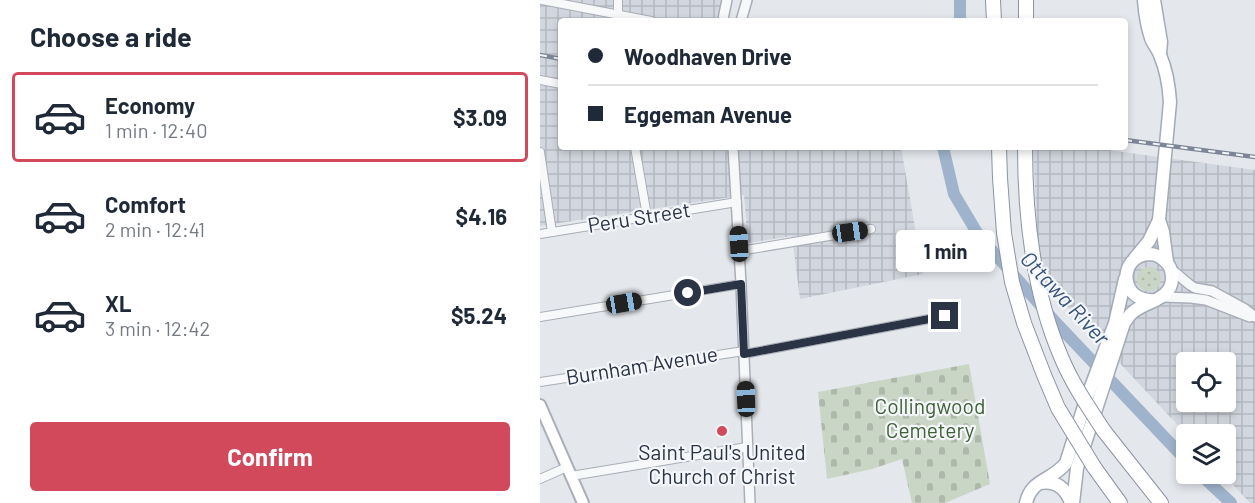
<!DOCTYPE html>
<meta charset="utf-8">
<style>
:root{--surface:#fff;--page:#f2f2f3;--text:#1f2937;--muted:#747a83;--line:#e0e1e3;--accent:#d1495b}
body{margin:0;font-family:Barlow,sans-serif;background:var(--page);color:var(--text);height:100vh;display:flex;flex-direction:column;font-size:22px;white-space:nowrap}
*{box-sizing:border-box;margin:0}
p{font-size:20px;color:var(--muted)}
.icon{flex:none;width:33px;height:33px;fill:none;stroke:currentColor;stroke-width:2;stroke-linecap:round;stroke-linejoin:round}
.map{position:relative;flex:1;overflow:hidden}
.drawer{display:flex;flex-direction:column;background:var(--surface);width:540px}
.drawer>*{flex:none}
.guide{position:absolute;left:18px;top:18px;width:570px;height:132px;border-radius:6px;box-shadow:0 3px 9px #0003;display:grid;align-content:center;height:132px;padding:0 30px;background:var(--surface)}
.fabs{position:absolute;left:636px;top:352px;display:grid;gap:12px}
.fabs a{display:grid;place-items:center;width:60px;height:60px;border-radius:6px;background:var(--surface);box-shadow:0 3px 9px #0003;font-size:30px}
.end{position:absolute;width:27px;height:27px;margin:-14px;border:8px solid #2b3445;background:#fff;box-shadow:0 0 0 3px #fff}
.from{border-radius:50%}
.bubble{position:absolute;height:42px;border-radius:6px;background:var(--surface);box-shadow:0 3px 9px #0003;font-size:20px;font-weight:700;line-height:42px;text-align:center}
.car{position:absolute;width:18px;height:36px;margin:-18px -9px;border-radius:8px;box-shadow:0 0 4px 2px #0007;background:linear-gradient(#222 24%,#8ab4d8 0 40%,#222 0 76%,#8ab4d8 0 86%,#222 0)}
.guide b{display:flex;align-items:center;gap:21px;height:57px;font-size:22px}
.guide b+b{border-top:2px solid var(--line)}
.guide i{width:15px;height:15px;background:var(--text)}
ul{padding:0;list-style:none}
li{display:flex;align-items:center;gap:18px;height:90px;margin:0 12px 9px;padding:0 18px;border:3px solid transparent;border-radius:6px}
li div{flex:1}
li b{display:block;font-size:22px}
li em{font-style:normal;font-weight:700}
li.selected{border-color:var(--accent)}
li>.icon{width:54px;height:54px;stroke-width:1.5}
h2{padding:0 30px;font-size:27px;line-height:72px}
.button{display:flex;gap:12px;margin-top:auto;padding:12px 30px}
.button a{flex:1;height:69px;border-radius:6px;background:var(--accent);color:#fff;font-size:24px;font-weight:700;line-height:69px;text-align:center}
main{display:flex;flex:1;min-height:0}
.map>svg:first-child{display:block}
.industrial{fill:url(#industrial-grid);fill-rule:evenodd}
.grass{fill:url(#grass-dots)}
.cemetery{fill:url(#cemetery-stones)}
.lines{fill:none;stroke-linecap:round;stroke-linejoin:round}
.river{stroke:#9fb4cc;stroke-width:12}
.minor-casing{stroke:#a9aeb7;stroke-width:10}
.tertiary-casing{stroke:#a9aeb7;stroke-width:12}
.secondary-casing{stroke:#a9aeb7;stroke-width:14}
.primary-casing{stroke:#a3abb8;stroke-width:15}
.motorway-casing{stroke:#8b94a3;stroke-width:16}
.minor{stroke:#f7f8fa;stroke-width:8}
.tertiary{stroke:#f7f8fa;stroke-width:9}
.secondary{stroke:#fff;stroke-width:10}
.primary{stroke:#fff;stroke-width:12}
.motorway{stroke:#fff;stroke-width:14}
.rail-casing{stroke:#7d8696;stroke-width:4.5}
.rail{stroke:#f4f6f9;stroke-width:2;stroke-dasharray:7;stroke-linecap:butt}
.motorway-bridge-casing{stroke:#8b94a3;stroke-width:16;stroke-linecap:butt}
.motorway-bridge{stroke:#fff;stroke-width:14}
.route{stroke:#2b3445;stroke-width:8}
.poi-dot{fill:#d1495b;stroke:#f4f6f9;stroke-width:2}
.labels{text-anchor:middle;stroke-width:4.5;stroke-linejoin:round;paint-order:stroke}
.street-label{font-size:21px;fill:#2b3445;stroke:#f4f6f9}
.park-label{font-size:21px;fill:#3f6138;stroke:#f4f6f9}
.poi-label{font-size:21px;fill:#2b3445;stroke:#f4f6f9}
.water-label{font-size:22px;font-style:italic;fill:#34527a;stroke:#f4f6f9}
</style>
<main>
<section class="drawer">
<h2>Choose a ride</h2>
<ul>
<li class="selected"><svg class="icon" aria-label="car" viewBox="0 0 24 24"><path d="M5 17H2v-5l4-1 3-4h7l3 4 3 1v5h-3M9 17h6M6 11h13"/><circle cx="7" cy="17" r="2"/><circle cx="17" cy="17" r="2"/></svg><div><b>Economy</b><p>1 min · 12:40</p></div><em>$3.09</em></li>
<li><svg class="icon" aria-label="car" viewBox="0 0 24 24"><path d="M5 17H2v-5l4-1 3-4h7l3 4 3 1v5h-3M9 17h6M6 11h13"/><circle cx="7" cy="17" r="2"/><circle cx="17" cy="17" r="2"/></svg><div><b>Comfort</b><p>2 min · 12:41</p></div><em>$4.16</em></li>
<li><svg class="icon" aria-label="car" viewBox="0 0 24 24"><path d="M5 17H2v-5l4-1 3-4h7l3 4 3 1v5h-3M9 17h6M6 11h13"/><circle cx="7" cy="17" r="2"/><circle cx="17" cy="17" r="2"/></svg><div><b>XL</b><p>3 min · 12:42</p></div><em>$5.24</em></li>
</ul>
<div class="button"><a>Confirm</a></div>
</section>
<div class="map">
<svg width="715" height="503" viewBox="0 0 715 503">
<defs>
<pattern id="industrial-grid" width="8" height="8" patternUnits="userSpaceOnUse" patternTransform="scale(1.5)"><rect width="8" height="8" fill="#d2d6de"/><path d="M0 4h8M4 0v8" fill="none" stroke="#b4b8c0"/></pattern>
<pattern id="grass-dots" width="8" height="8" patternUnits="userSpaceOnUse" patternTransform="scale(1.5)"><rect width="8" height="8" fill="#c9d6c5"/><path d="M2 2h.1M6 6h.1" fill="none" stroke="#adb8ab" stroke-width="1.8" stroke-linecap="round"/></pattern>
<pattern id="cemetery-stones" width="16" height="16" patternUnits="userSpaceOnUse" patternTransform="scale(1.5)"><rect width="16" height="16" fill="#c9d6c5"/><path d="M2 7V4a2 2 0 0 1 4 0v3zM10 15v-3a2 2 0 0 1 4 0v3z" fill="#adb8ab"/></pattern>
</defs>
<rect width="100%" height="100%" fill="#e4e7ec"/>
<!-- industrial -->
<g class="industrial">
<polygon points="0,0 184,0 185,21 21,21 21,147 361,147 383,274 260,299 252,236 208,243 204,195 0,226"/>
<path d="M493,147H546L715,170V503H710L683,474H686V435H647L499,277ZM646,363H686V402H646Z"/>
</g>
<!-- grass -->
<circle class="grass" cx="609" cy="279" r="12"/>
<!-- cemetery -->
<polygon class="cemetery" points="429,364 450,484 405,503 372,503 362,459 332,469 287,479 278,392"/>
<g class="lines">
<!-- river -->
<g class="river">
<polyline points="420,21 420,0"/>
<polyline points="403,147 414,194 439,236 518,325 646,460"/>
<polyline points="660,474 691,503"/>
</g>
<defs>
<g id="minor">
<polyline points="2,0 111,21"/>
<polyline points="78,15 78,0"/>
<polyline points="0,80 21,84"/>
<polyline points="95,147 107,216"/>
<polyline points="0,152 12,232"/>
<polyline points="0,234 197,202"/>
<polyline points="200,251 331,229"/>
<polyline points="0,317 201,284"/>
<polyline points="204,354 405,316"/>
<polyline points="0,382 204,351"/>
<polyline points="31,476 207,447"/>
<polyline points="0,479 27,467"/>
</g>
<g id="tertiary">
<polyline points="183,21 184,14 187,0"/>
<polyline points="201,21 207,0"/>
<polyline points="193,147 201,284 210,503"/>
<polyline points="631,269 650,285 655,288 672,291 705,309 715,317"/>
<polyline points="623,297 651,298 666,300 710,317"/>
</g>
<polyline id="secondary" points="0,405 43,503"/>
<g id="primary">
<polyline points="614,0 621,42 620,53"/>
<polyline points="619,220 623,232 627,262"/>
<path d="M595,258L609,241L619,220L630,102C629,86 626,69 620,55C618,49 613,44 611,38C607,26 605,13 604,0"/>
<path d="M500,483C516,480 526,488 531,503"/>
<path d="M486,503C491,479 512,481 526,463L546,400L575,323L585,279"/>
<path d="M533,503L537,468L584,323C587,319 589,315 593,312C606,301 632,300 632,278C632,271 630,265 625,261C621,257 615,254 609,254C577,256 579,304 616,300"/>
</g>
<g id="motorway">
<polyline points="453,0 454,21"/>
<polyline points="486,21 486,0"/>
<polyline points="564,431 621,503"/>
<polyline points="554,467 580,503"/>
</g>
</defs>
<!-- minor casing -->
<use href="#minor" class="minor-casing"/>
<!-- tertiary casing -->
<use href="#tertiary" class="tertiary-casing"/>
<!-- secondary casing -->
<use href="#secondary" class="secondary-casing"/>
<!-- primary casing -->
<use href="#primary" class="primary-casing"/>
<!-- motorway casing -->
<use href="#motorway" class="motorway-casing"/>
<!-- minor -->
<use href="#minor" class="minor"/>
<!-- tertiary -->
<use href="#tertiary" class="tertiary"/>
<!-- secondary -->
<use href="#secondary" class="secondary"/>
<!-- primary -->
<use href="#primary" class="primary"/>
<!-- motorway -->
<use href="#motorway" class="motorway"/>
<defs>
<g id="rail">
<polyline points="0,55 21,59"/>
<polyline points="585,140 715,157"/>
</g>
</defs>
<!-- rail casing -->
<use href="#rail" class="rail-casing"/>
<!-- rail -->
<use href="#rail" class="rail"/>
<defs>
<g id="motorway-bridge">
<polyline points="459,147 460,178 464,233 472,282 484,323 504,375 518,408 554,467"/>
<path d="M485,147C485,216 494,295 522,359C533,385 549,408 564,431"/>
</g>
</defs>
<!-- motorway-bridge casing -->
<use href="#motorway-bridge" class="motorway-bridge-casing"/>
<!-- motorway-bridge -->
<use href="#motorway-bridge" class="motorway-bridge"/>
</g>
<g class="lines">
<!-- route -->
<polyline class="route" points="148,293 201,284 204,354 405,316"/>
</g>
<!-- markers -->
<circle class="poi-dot" cx="182" cy="431" r="6"/>
<g class="labels">
<!-- street labels -->
<g class="street-label">
<text transform="translate(99 218) rotate(-9)" y="7">Peru Street</text>
<text transform="translate(102 366) rotate(-9)" y="7">Burnham Avenue</text>
</g>
<!-- park labels -->
<g class="park-label">
<text x="390" y="414">Collingwood<tspan x="390" dy="24">Cemetery</tspan></text>
</g>
<!-- poi labels -->
<g class="poi-label">
<text x="182" y="460">Saint Paul's United<tspan x="182" dy="24">Church of Christ</tspan></text>
</g>
<!-- water labels -->
<g class="water-label">
<text transform="translate(525 298) rotate(47)" y="8">Ottawa River</text>
</g>
</g>
</svg>
<div class="fabs">
<a><svg class="icon" aria-label="locate" viewBox="0 0 24 24"><circle cx="12" cy="12" r="6"/><path d="M12 2v4M12 18v4M2 12h4M18 12h4"/></svg></a>
<a><svg class="icon" aria-label="layers" viewBox="0 0 24 24"><path d="M12 4l9 5-9 5-9-5zM3 14l9 5 9-5"/></svg></a>
</div>
<i class="end from" style="left:148px;top:293px"></i>
<i class="end" style="left:405px;top:316px"></i>
<div class="bubble" style="left:356px;top:230px;width:99px">1 min</div>
<i class="car" style="left:310px;top:232px;rotate:82deg"></i>
<i class="car" style="left:199px;top:244px;rotate:357deg"></i>
<i class="car" style="left:84px;top:303px;rotate:81deg"></i>
<i class="car" style="left:206px;top:399px;rotate:358deg"></i>
<div class="guide">
<b><i class="from"></i>Woodhaven Drive</b>
<b><i></i>Eggeman Avenue</b>
</div>
</div>
</main>
